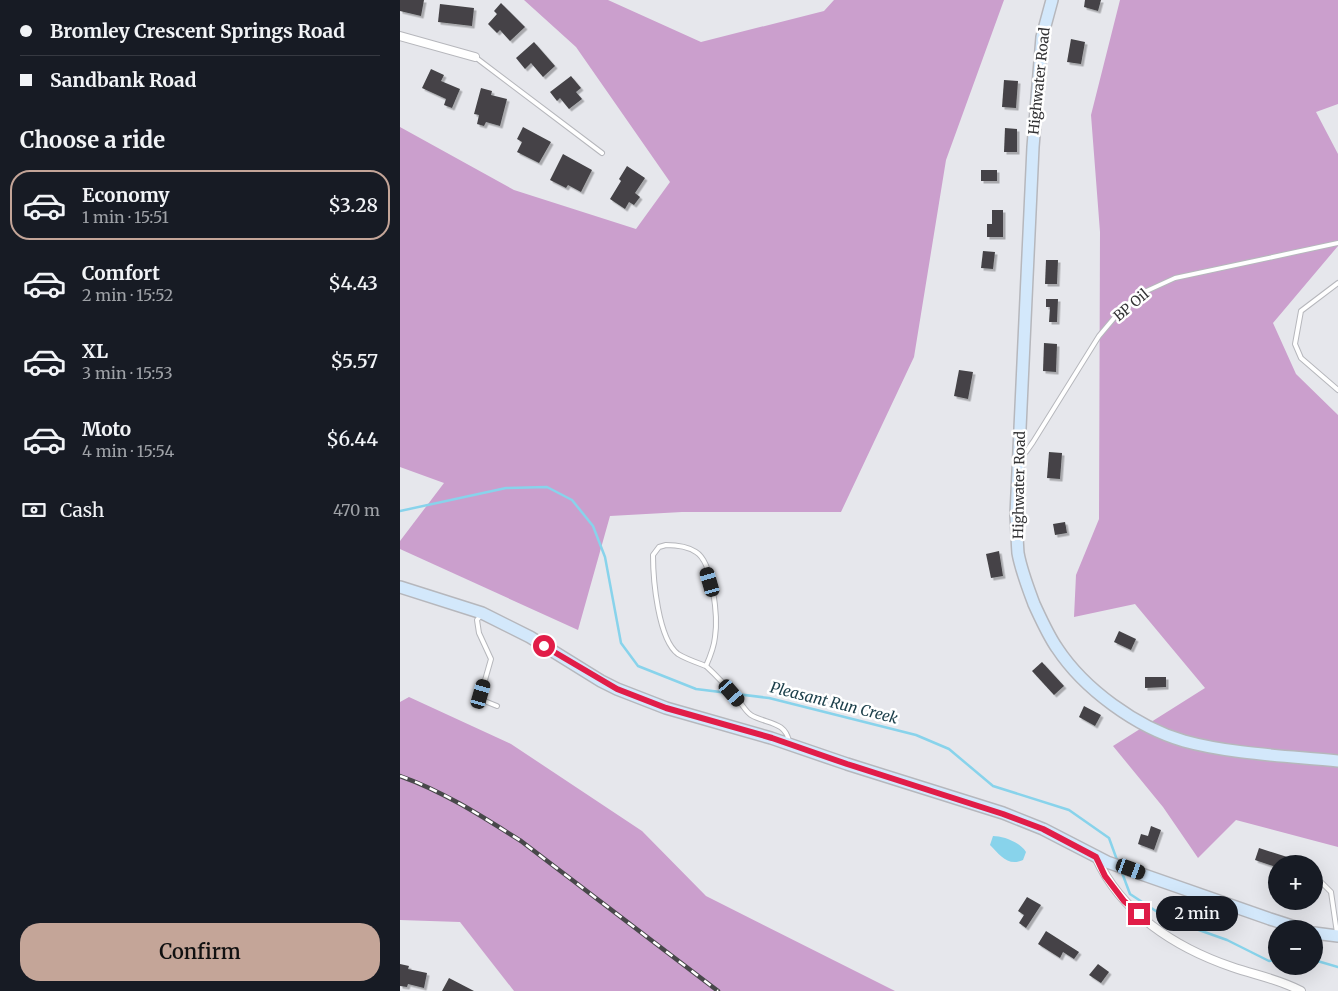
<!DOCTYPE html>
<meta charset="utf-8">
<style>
:root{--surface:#171b24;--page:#20242c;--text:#f1f3f6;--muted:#9ea1a6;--line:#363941;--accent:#c4a598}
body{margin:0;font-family:Merriweather,serif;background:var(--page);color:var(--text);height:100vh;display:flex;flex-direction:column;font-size:19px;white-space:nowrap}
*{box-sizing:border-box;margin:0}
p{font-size:16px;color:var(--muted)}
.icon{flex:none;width:28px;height:28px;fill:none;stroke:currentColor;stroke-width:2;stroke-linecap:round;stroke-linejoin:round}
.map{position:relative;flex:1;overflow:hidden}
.sheet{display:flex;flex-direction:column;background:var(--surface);width:400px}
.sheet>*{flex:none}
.guide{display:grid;align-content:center;height:110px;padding:0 20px;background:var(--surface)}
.tools{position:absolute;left:868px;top:855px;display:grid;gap:10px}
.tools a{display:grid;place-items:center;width:55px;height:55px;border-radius:50%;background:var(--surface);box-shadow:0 5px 20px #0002;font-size:25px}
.end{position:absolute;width:22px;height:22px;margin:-11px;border:6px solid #e11d48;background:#fff;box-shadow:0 0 0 2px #fff}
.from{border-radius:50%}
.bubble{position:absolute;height:35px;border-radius:18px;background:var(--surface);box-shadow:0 5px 20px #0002;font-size:16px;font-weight:600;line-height:35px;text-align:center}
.car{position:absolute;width:15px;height:30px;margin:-15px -8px;border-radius:6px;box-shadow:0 0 4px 1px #0007;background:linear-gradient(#222 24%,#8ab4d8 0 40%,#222 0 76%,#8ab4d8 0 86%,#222 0)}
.guide b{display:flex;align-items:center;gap:18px;height:48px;font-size:19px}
.guide b+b{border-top:1px solid var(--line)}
.guide i{width:12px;height:12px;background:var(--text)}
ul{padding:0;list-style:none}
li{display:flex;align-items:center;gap:15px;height:70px;margin:0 10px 8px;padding:0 10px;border:2px solid transparent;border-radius:20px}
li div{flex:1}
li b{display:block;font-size:19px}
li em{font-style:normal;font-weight:600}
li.selected{border-color:var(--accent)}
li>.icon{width:45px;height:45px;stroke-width:1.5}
h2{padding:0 20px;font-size:22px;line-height:60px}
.pay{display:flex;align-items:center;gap:12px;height:55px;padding:0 20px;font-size:19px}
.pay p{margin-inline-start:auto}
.primary-button{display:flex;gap:10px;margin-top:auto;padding:10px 20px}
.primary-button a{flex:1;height:58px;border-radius:20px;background:var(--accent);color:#111;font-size:20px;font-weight:600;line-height:58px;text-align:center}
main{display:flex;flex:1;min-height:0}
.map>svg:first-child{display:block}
.forest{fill:#cb9fcd}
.water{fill:#88d3eb}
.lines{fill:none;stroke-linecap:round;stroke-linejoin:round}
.stream{stroke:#88d3eb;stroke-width:2.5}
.building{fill:#444346;filter:url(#shadow)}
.lane-casing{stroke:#b6b7bc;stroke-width:6}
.street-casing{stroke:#b6b7bc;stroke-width:10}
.secondary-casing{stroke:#b6b7bc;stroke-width:14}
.lane{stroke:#fff;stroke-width:4}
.street{stroke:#fff;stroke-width:8}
.secondary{stroke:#d3e8fb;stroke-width:11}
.rail-casing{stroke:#48484a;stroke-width:4.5}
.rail{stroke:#fff;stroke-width:2.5;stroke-dasharray:8;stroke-linecap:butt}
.route{stroke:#e11d48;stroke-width:6}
.labels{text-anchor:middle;stroke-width:5;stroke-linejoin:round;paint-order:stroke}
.street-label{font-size:14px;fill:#333335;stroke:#fff}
.water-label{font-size:15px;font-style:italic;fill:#1d404b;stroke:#fff}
</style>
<main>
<section class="sheet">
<div class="guide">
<b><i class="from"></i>Bromley Crescent Springs Road</b>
<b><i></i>Sandbank Road</b>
</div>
<h2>Choose a ride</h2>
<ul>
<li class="selected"><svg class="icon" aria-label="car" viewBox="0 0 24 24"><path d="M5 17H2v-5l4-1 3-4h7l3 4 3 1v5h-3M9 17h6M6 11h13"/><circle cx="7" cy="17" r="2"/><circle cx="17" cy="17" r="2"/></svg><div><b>Economy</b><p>1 min · 15:51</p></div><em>$3.28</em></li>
<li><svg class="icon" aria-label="car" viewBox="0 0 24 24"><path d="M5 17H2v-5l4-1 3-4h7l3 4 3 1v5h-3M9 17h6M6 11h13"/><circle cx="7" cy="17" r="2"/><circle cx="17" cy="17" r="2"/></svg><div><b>Comfort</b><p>2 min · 15:52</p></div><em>$4.43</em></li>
<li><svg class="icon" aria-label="car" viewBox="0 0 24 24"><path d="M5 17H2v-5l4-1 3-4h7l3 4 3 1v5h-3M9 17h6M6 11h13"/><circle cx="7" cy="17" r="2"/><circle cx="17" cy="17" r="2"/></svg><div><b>XL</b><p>3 min · 15:53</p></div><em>$5.57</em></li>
<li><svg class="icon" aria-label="car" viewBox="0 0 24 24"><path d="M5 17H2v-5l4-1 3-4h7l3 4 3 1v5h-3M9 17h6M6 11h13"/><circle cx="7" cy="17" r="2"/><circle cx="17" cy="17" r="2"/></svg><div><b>Moto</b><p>4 min · 15:54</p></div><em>$6.44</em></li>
</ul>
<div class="pay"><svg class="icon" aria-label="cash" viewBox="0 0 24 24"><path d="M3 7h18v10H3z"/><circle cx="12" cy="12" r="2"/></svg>Cash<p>470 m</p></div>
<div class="primary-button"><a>Confirm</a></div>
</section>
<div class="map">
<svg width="938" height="991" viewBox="0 0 938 991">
<defs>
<filter id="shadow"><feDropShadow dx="2.5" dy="2.5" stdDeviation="0" flood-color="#0004"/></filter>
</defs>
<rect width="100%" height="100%" fill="#e6e7ec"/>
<!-- forest -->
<g class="forest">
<polygon points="124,0 208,0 301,42 424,11 434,0 604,0 546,160 514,357 441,512 282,512 210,516 178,630 0,549 0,541 44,483 0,467 0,127 114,190 236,229 270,182 176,47"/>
<polygon points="720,0 938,0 938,104 916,112 938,154 938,246 873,323 896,374 938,415 938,847 836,820 798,858 763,807 713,746 805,688 735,604 674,617 676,575 699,519 700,232 691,115"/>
<polygon points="9,697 111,744 242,831 306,896 495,991 114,991 60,922 0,920 0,702"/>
</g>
<!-- water -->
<path class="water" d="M593,836C603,836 620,842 626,852L623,860C608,867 600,855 590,845Z"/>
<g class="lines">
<!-- stream -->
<g class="stream">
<polyline points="0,511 106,488 147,487 172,500 193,526 205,557 221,643 238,666 296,689 369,698 516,735 549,749 593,786 669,810 709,838 717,860"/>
<polyline points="721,870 730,894 768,919 827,940 869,961 876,960"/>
<polyline points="914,960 938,967"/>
</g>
</g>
<!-- building -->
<g class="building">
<polygon points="0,0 24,0 21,16 0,11"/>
<polygon points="685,0 701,0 698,11 684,7"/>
<polygon points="101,3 125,27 110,41 100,30 97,33 88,24 97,14 94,11"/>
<polygon points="40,4 74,8 72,26 38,22"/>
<polygon points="671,39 685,42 681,64 667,62"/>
<polygon points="134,42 155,66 143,77 131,63 125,69 116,58"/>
<polygon points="31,69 44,75 41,81 60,89 52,108 44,105 46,99 22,88"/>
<polygon points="171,76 181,88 176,92 182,99 169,109 160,98 157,101 150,92"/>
<polygon points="604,80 618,81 616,108 602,107"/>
<polygon points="81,88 92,91 91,95 107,99 100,126 86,122 84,126 77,124 79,115 74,114"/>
<polygon points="123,127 151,142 139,163 117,152 122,142 117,139"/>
<polygon points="605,128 617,129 617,152 604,152"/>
<polygon points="163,154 192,170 181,192 168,185 166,188 150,180"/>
<polygon points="227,166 245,178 235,193 240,197 234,205 229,202 225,209 210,199 221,181 219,179"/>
<rect x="581" y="170" width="16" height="11"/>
<polygon points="592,210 603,210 603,237 587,237 587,224 592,224"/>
<polygon points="583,251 595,252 593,269 581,268"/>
<polygon points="646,260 658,260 657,284 645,284"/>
<polygon points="646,299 658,299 657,322 649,322 650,307 646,307"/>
<polygon points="644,343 657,344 656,372 643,371"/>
<polygon points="559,370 573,372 568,399 554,396"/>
<polygon points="649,452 662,453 660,479 647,478"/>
<polygon points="665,522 667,533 655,535 653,524"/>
<polygon points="599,551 603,576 591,578 586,554"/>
<polygon points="719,631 736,639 731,650 714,642"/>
<polygon points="642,662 664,686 654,695 632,671"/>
<polygon points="745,677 766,677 766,687 745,688"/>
<polygon points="684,706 701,715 695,726 679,717"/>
<polygon points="751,826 761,830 754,850 738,844 741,834 748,836"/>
<polygon points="859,848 903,862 903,864 876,864 876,867 855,860"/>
<polygon points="627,897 641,905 626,928 619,923 624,915 618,911"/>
<polygon points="646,931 679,952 674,959 663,952 660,958 638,944"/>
<polygon points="0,964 9,966 8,969 27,973 24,988 8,984 7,987 0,986"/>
<polygon points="698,964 709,972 701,983 689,975"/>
<polygon points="49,978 74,991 42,991"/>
</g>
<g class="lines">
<defs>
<g id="lane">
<polyline points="75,57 202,153"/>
<polyline points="938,283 901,311 895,344 901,358 938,390"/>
<polyline points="620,453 626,452 633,442 699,336 720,311 740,294 775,278 938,243"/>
<path d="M266,545C276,545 287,546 296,552C313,562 318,618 315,637C314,647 310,657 306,666C298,663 286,659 278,654C258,639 253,579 253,555L259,547Z"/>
<polyline points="81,615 77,620 79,633 91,659 81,694 82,700 97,706"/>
<path d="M306,666C318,677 328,688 338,700C343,705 345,711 351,715C366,724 386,721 389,742"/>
<polyline points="914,882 922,883 931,892 937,933"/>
</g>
<g id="street">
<polyline points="0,36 75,57"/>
<path d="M696,857C721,913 776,948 832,967C855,975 879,979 901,991"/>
</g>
<g id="secondary">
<path d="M652,0L642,37L633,147L616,515C617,528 617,541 618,553C621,570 628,588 634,604C641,619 648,635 657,648C684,689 736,727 784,741C831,754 889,756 938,761"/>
<polyline points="0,587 82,613 130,637 201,681 217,689 266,708 371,738 447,764 603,813 643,829 707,862 870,919 901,929"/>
<polyline points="914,933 938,936"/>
</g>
</defs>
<!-- lane casing -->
<use href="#lane" class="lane-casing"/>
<!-- street casing -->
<use href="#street" class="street-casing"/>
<!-- secondary casing -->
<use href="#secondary" class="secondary-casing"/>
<!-- lane -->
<use href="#lane" class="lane"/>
<!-- street -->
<use href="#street" class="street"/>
<!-- secondary -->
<use href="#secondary" class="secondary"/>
<defs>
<path id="rail" d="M0,776C43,791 83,817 121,841L318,991"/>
</defs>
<!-- rail casing -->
<use href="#rail" class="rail-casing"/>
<!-- rail -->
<use href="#rail" class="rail"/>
</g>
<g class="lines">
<!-- route -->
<polyline class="route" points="144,646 217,689 266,708 372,738 447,764 603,814 643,829 696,857 705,876 724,901 739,914"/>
</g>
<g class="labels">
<!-- street labels -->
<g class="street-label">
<text transform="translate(639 81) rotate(-84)" y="5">Highwater Road</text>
<text transform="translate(731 305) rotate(-40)" y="5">BP Oil</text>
<text transform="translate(619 485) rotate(-89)" y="5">Highwater Road</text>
</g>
<!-- water labels -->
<g class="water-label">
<text transform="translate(434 703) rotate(14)" y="5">Pleasant Run Creek</text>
</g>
</g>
</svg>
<div class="tools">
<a>+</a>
<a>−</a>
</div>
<i class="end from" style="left:144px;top:646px"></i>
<i class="end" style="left:739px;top:914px"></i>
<div class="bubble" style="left:756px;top:896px;width:82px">2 min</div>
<i class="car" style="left:310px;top:582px;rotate:344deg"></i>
<i class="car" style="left:332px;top:693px;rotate:139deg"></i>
<i class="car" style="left:81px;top:694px;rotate:16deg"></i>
<i class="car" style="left:731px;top:869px;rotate:110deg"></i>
</div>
</main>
